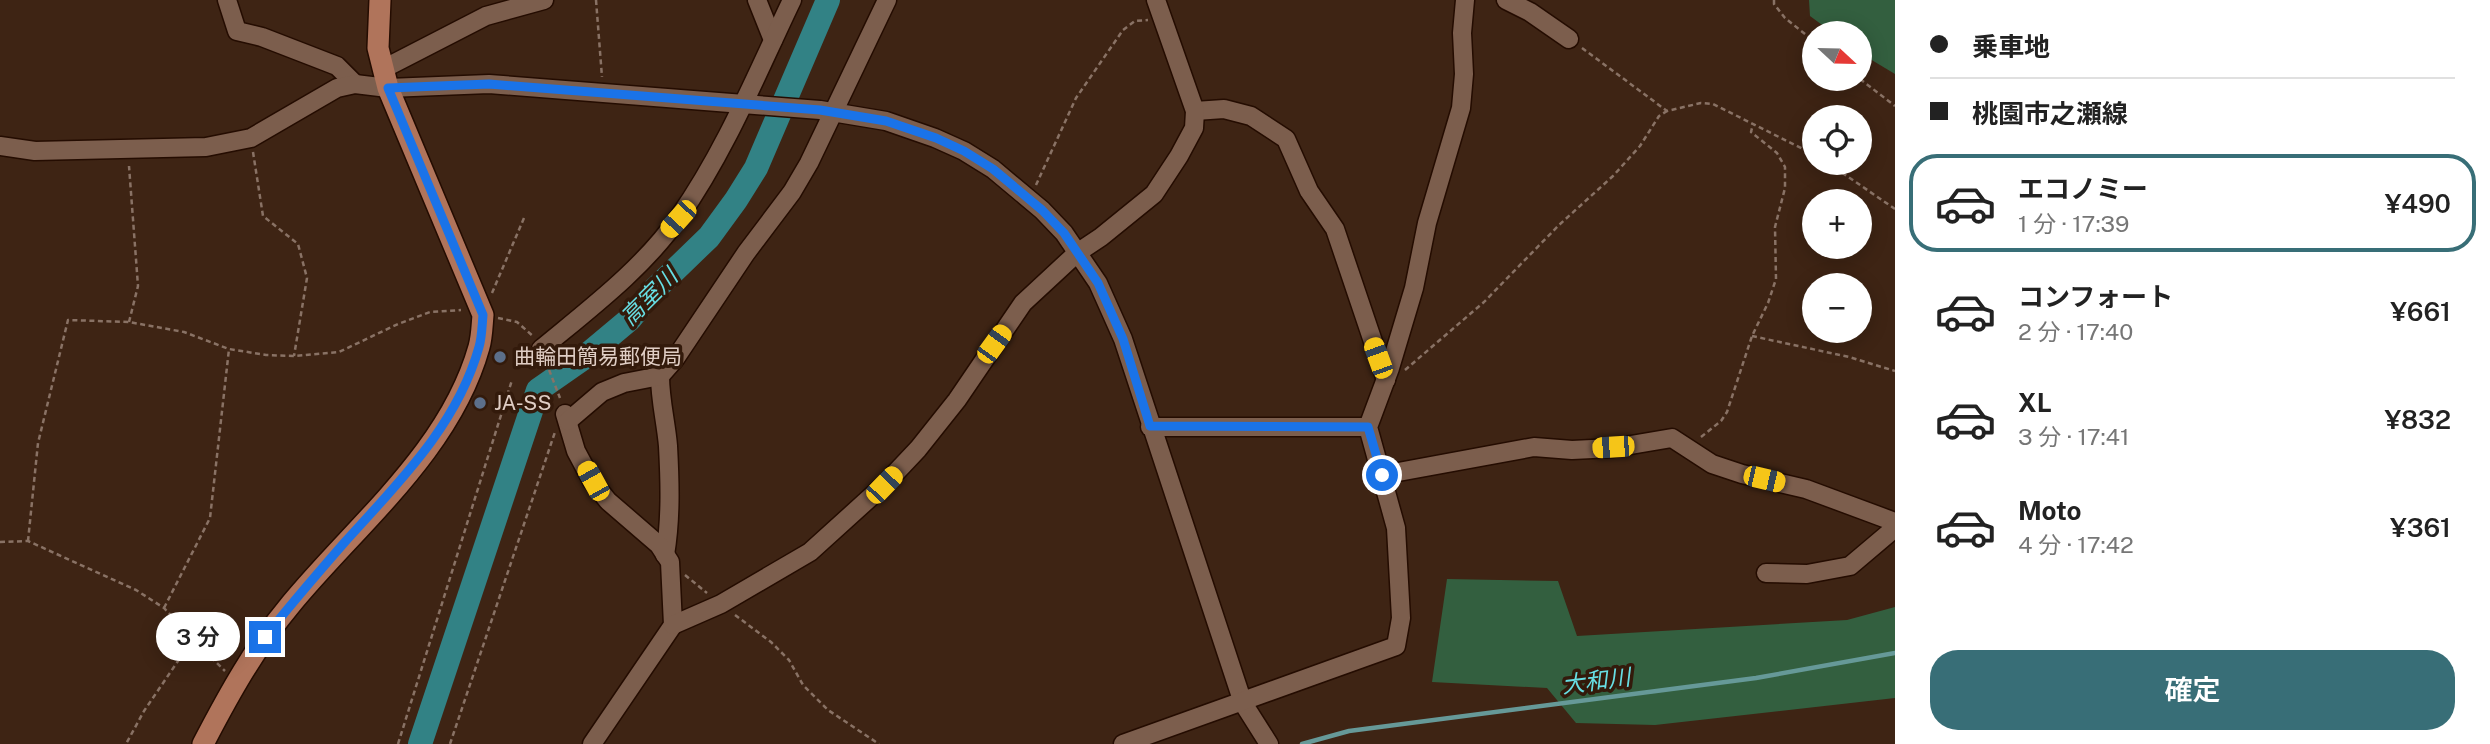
<!DOCTYPE html>
<html lang="ja">
<meta charset="utf-8">
<style>
:root{--surface:#fff;--page:#f6f6f6;--text:#222;--muted:#767676;--line:#e0e0e0;--accent:#386e77}
body{margin:0;font-family:"Public Sans","Noto Sans JP",sans-serif;background:var(--page);color:var(--text);height:100vh;display:flex;flex-direction:column;font-size:26px;white-space:nowrap}
*{box-sizing:border-box;margin:0}
p{font-size:23px;color:var(--muted)}
.icon{flex:none;width:38px;height:38px;fill:none;stroke:currentColor;stroke-width:2;stroke-linecap:round;stroke-linejoin:round}
.map{position:relative;flex:1;overflow:hidden}
.drawer{display:flex;flex-direction:column;background:var(--surface);width:595px}
.drawer>*{flex:none}
.guide{display:grid;align-content:center;height:154px;padding:0 35px;background:var(--surface)}
.needle{width:46px;rotate:112deg}
.controls{position:absolute;left:1802px;top:21px;display:grid;gap:14px}
.controls a{display:grid;place-items:center;width:70px;height:70px;border-radius:50%;background:var(--surface);box-shadow:0 4px 18px #0003;font-size:35px}
.end{position:absolute;width:32px;height:32px;margin:-16px;border:9px solid #1a73e8;background:#fff;box-shadow:0 0 0 4px #fff}
.from{border-radius:50%}
.bubble{position:absolute;height:49px;border-radius:24px;background:var(--surface);box-shadow:0 4px 18px #0003;font-size:23px;font-weight:600;line-height:49px;text-align:center}
.car{position:absolute;width:21px;height:42px;margin:-21px -10px;border-radius:9px;box-shadow:0 0 5px 2px #0007;background:linear-gradient(#f5c518 24%,#345 0 40%,#f5c518 0 76%,#345 0 86%,#f5c518 0)}
.guide b{display:flex;align-items:center;gap:24px;height:66px;font-size:26px}
.guide b+b{border-top:2px solid var(--line)}
.guide i{width:18px;height:18px;background:var(--text)}
ul{padding:0;list-style:none}
li{display:flex;align-items:center;gap:21px;height:98px;margin:0 14px 10px;padding:0 21px;border:4px solid transparent;border-radius:28px}
li div{flex:1}
li b{display:block;font-size:26px}
li em{font-style:normal;font-weight:600}
li.current{border-color:var(--accent)}
li>.icon{width:63px;height:63px;stroke-width:1.5}
.cta{display:flex;gap:14px;margin-top:auto;padding:14px 35px}
.cta a{flex:1;height:80px;border-radius:28px;background:var(--accent);color:#fff;font-size:28px;font-weight:600;line-height:80px;text-align:center}
main{display:flex;flex:1;min-height:0}
.map>svg:first-child{display:block}
.green{fill:#335f3f}
.lines{fill:none;stroke-linecap:round;stroke-linejoin:round}
.stream{stroke:#669998;stroke-width:4.5}
.river{stroke:#328285;stroke-width:24}
.minor-casing{stroke:#240c01;stroke-width:21}
.major-casing{stroke:#240c01;stroke-width:24}
.path{stroke:#897265;stroke-width:2.5;stroke-dasharray:5 3.5;stroke-linecap:butt}
.minor{stroke:#7c5e4d;stroke-width:18}
.major{stroke:#b0745b;stroke-width:21}
.route{stroke:#1a73e8;stroke-width:9}
.service-dot{fill:#5c6f8a;stroke:#331a0b;stroke-width:2.5}
.labels{text-anchor:middle;stroke-width:7;stroke-linejoin:round;paint-order:stroke}
.poi-label{font-size:21px;fill:#e0cec5;stroke:#331a0b;text-anchor:start}
.water-label{font-size:23px;font-style:italic;fill:#67dee3;stroke:#331a0b}
</style>
<main>
<div class="map">
<svg width="1895" height="744" viewBox="0 0 1895 744">
<rect width="100%" height="100%" fill="#3e2414"/>
<!-- green -->
<g class="green">
<polygon points="1809,0 1895,0 1895,74 1860,53 1860,33 1833,33 1810,16"/>
<polygon points="1447,579 1558,581 1577,636 1847,620 1895,607 1895,698 1655,725 1576,723 1547,688 1432,682"/>
</g>
<g class="lines">
<!-- stream -->
<polyline class="stream" points="1302,744 1349,731 1756,678 1895,653"/>
<!-- river -->
<polyline class="river" points="420,744 538,390 581,360 630,319 651,293 709,237 736,200 756,168 828,0"/>
<defs>
<g id="minor">
<polyline points="227,0 237,31 262,37 337,66 355,84"/>
<polyline points="757,0 773,40"/>
<polyline points="1506,0 1530,12 1569,39"/>
<polyline points="383,69 486,16 544,0"/>
<polyline points="1195,111 1224,109 1251,116 1286,139 1309,191 1335,229 1386,380"/>
<polyline points="0,146 35,151 206,147 251,138 337,88 355,84 388,88 489,84 820,110 886,121 935,138 964,151 993,169 1042,210 1064,233 1098,283 1123,339 1243,703 1269,744"/>
<path d="M541,349C588,310 644,268 679,217C726,150 757,73 792,0"/>
<path d="M660,376C660,400 666,422 668,446C670,483 671,519 665,555"/>
<polyline points="565,414 576,451 592,481 608,501 659,545 670,562 673,625 592,744"/>
<polyline points="568,421 602,392 624,383 660,376 675,359 746,253 792,192 809,163 887,0"/>
<polyline points="1150,427 1368,427"/>
<polyline points="1382,475 1534,447 1572,450 1613,448 1672,438 1712,464 1742,474 1806,489 1895,522"/>
<polyline points="1766,573 1807,574 1850,566 1895,528"/>
<polyline points="673,625 721,604 810,552 884,485 918,449 957,400 1023,303 1077,253 1101,237 1154,194 1179,156 1194,128 1195,111 1156,0"/>
<polyline points="1123,744 1396,646 1401,618 1396,528 1368,427 1390,368 1414,288 1427,223 1461,108 1464,74 1462,33 1465,0"/>
</g>
<path id="major" d="M203,744C229,694 255,647 291,604C357,524 450,451 479,347C482,337 482,325 483,315L388,88L378,48L380,0"/>
</defs>
<!-- minor casing -->
<use href="#minor" class="minor-casing"/>
<!-- major casing -->
<use href="#major" class="major-casing"/>
<!-- path -->
<g class="path">
<polyline points="596,0 602,77"/>
<polyline points="1774,0 1774,4 1785,18 1815,42"/>
<polyline points="1582,48 1667,111 1701,103 1713,104 1815,155"/>
<polyline points="1860,79 1895,106"/>
<polyline points="253,152 263,216 298,244 307,278 294,356"/>
<polyline points="1828,163 1895,209"/>
<polyline points="1036,185 1076,98 1123,30 1135,21 1148,20"/>
<polyline points="492,293 524,218"/>
<polyline points="498,318 517,322 534,337"/>
<polyline points="129,322 138,286 129,166"/>
<polyline points="1752,336 1849,357 1895,371"/>
<polyline points="546,362 560,398"/>
<polyline points="1405,370 1484,302 1559,225 1613,176 1640,146 1659,116 1667,111"/>
<polyline points="1701,437 1721,421 1727,412 1752,336 1768,303 1776,279 1775,227 1785,188 1785,167 1777,153 1751,132 1753,124"/>
<polyline points="28,541 38,443 68,320 129,322 184,332 229,349 266,355 294,356 339,352 398,324 430,312 461,310"/>
<polyline points="0,542 28,541 136,590 164,608 193,639 144,711 126,744"/>
<polyline points="685,575 707,593"/>
<polyline points="164,608 210,518 229,349"/>
<polyline points="735,615 771,642 789,660 803,685 828,710 879,744"/>
<polyline points="193,639 225,671"/>
<polyline points="398,744 512,380"/>
<polyline points="450,744 555,432"/>
</g>
<!-- minor -->
<use href="#minor" class="minor"/>
<!-- major -->
<use href="#major" class="major"/>
</g>
<g class="lines">
<!-- route -->
<path class="route" d="M265,637C290,605 317,574 344,543C397,484 457,426 479,347C482,337 482,325 483,315L388,88L489,84L820,110L886,121L936,138L964,151L993,169L1042,210L1064,233L1098,283L1123,339L1150,426L1368,427L1382,475"/>
</g>
<!-- markers -->
<g class="service-dot">
<circle cx="500" cy="357" r="7"/>
<circle cx="480" cy="403" r="7"/>
</g>
<g class="labels">
<!-- poi labels -->
<g class="poi-label">
<text x="514" y="364">曲輪田簡易郵便局</text>
<text x="494" y="410">JA-SS</text>
</g>
<!-- water labels -->
<g class="water-label">
<text transform="translate(649 297) rotate(-45)" y="8">高室川</text>
<text transform="translate(1596 681) rotate(-7)" y="8">大和川</text>
</g>
</g>
</svg>
<div class="controls">
<a><svg class="needle" viewBox="-14 -14 28 28"><path d="M0-13l5 13h-10z" fill="#e53935"/><path d="M0 13l5-13h-10z" fill="#767676"/></svg></a>
<a><svg class="icon" aria-label="locate" viewBox="0 0 24 24"><circle cx="12" cy="12" r="6"/><path d="M12 2v4M12 18v4M2 12h4M18 12h4"/></svg></a>
<a>+</a>
<a>−</a>
</div>
<i class="end from" style="left:1382px;top:475px"></i>
<i class="end" style="left:265px;top:637px"></i>
<div class="bubble" style="left:156px;top:612px;width:84px">3 分</div>
<i class="car" style="left:678px;top:219px;rotate:222deg"></i>
<i class="car" style="left:994px;top:344px;rotate:36deg"></i>
<i class="car" style="left:1378px;top:358px;rotate:340deg"></i>
<i class="car" style="left:1613px;top:447px;rotate:266deg"></i>
<i class="car" style="left:1764px;top:479px;rotate:103deg"></i>
<i class="car" style="left:593px;top:481px;rotate:331deg"></i>
<i class="car" style="left:884px;top:485px;rotate:44deg"></i>
</div>
<section class="drawer">
<div class="guide">
<b><i class="from"></i>乗車地</b>
<b><i></i>桃園市之瀬線</b>
</div>
<ul>
<li class="current"><svg class="icon" aria-label="car" viewBox="0 0 24 24"><path d="M5 17H2v-5l4-1 3-4h7l3 4 3 1v5h-3M9 17h6M6 11h13"/><circle cx="7" cy="17" r="2"/><circle cx="17" cy="17" r="2"/></svg><div><b>エコノミー</b><p>1 分 · 17:39</p></div><em>¥490</em></li>
<li><svg class="icon" aria-label="car" viewBox="0 0 24 24"><path d="M5 17H2v-5l4-1 3-4h7l3 4 3 1v5h-3M9 17h6M6 11h13"/><circle cx="7" cy="17" r="2"/><circle cx="17" cy="17" r="2"/></svg><div><b>コンフォート</b><p>2 分 · 17:40</p></div><em>¥661</em></li>
<li><svg class="icon" aria-label="car" viewBox="0 0 24 24"><path d="M5 17H2v-5l4-1 3-4h7l3 4 3 1v5h-3M9 17h6M6 11h13"/><circle cx="7" cy="17" r="2"/><circle cx="17" cy="17" r="2"/></svg><div><b>XL</b><p>3 分 · 17:41</p></div><em>¥832</em></li>
<li><svg class="icon" aria-label="car" viewBox="0 0 24 24"><path d="M5 17H2v-5l4-1 3-4h7l3 4 3 1v5h-3M9 17h6M6 11h13"/><circle cx="7" cy="17" r="2"/><circle cx="17" cy="17" r="2"/></svg><div><b>Moto</b><p>4 分 · 17:42</p></div><em>¥361</em></li>
</ul>
<div class="cta"><a>確定</a></div>
</section>
</main>
